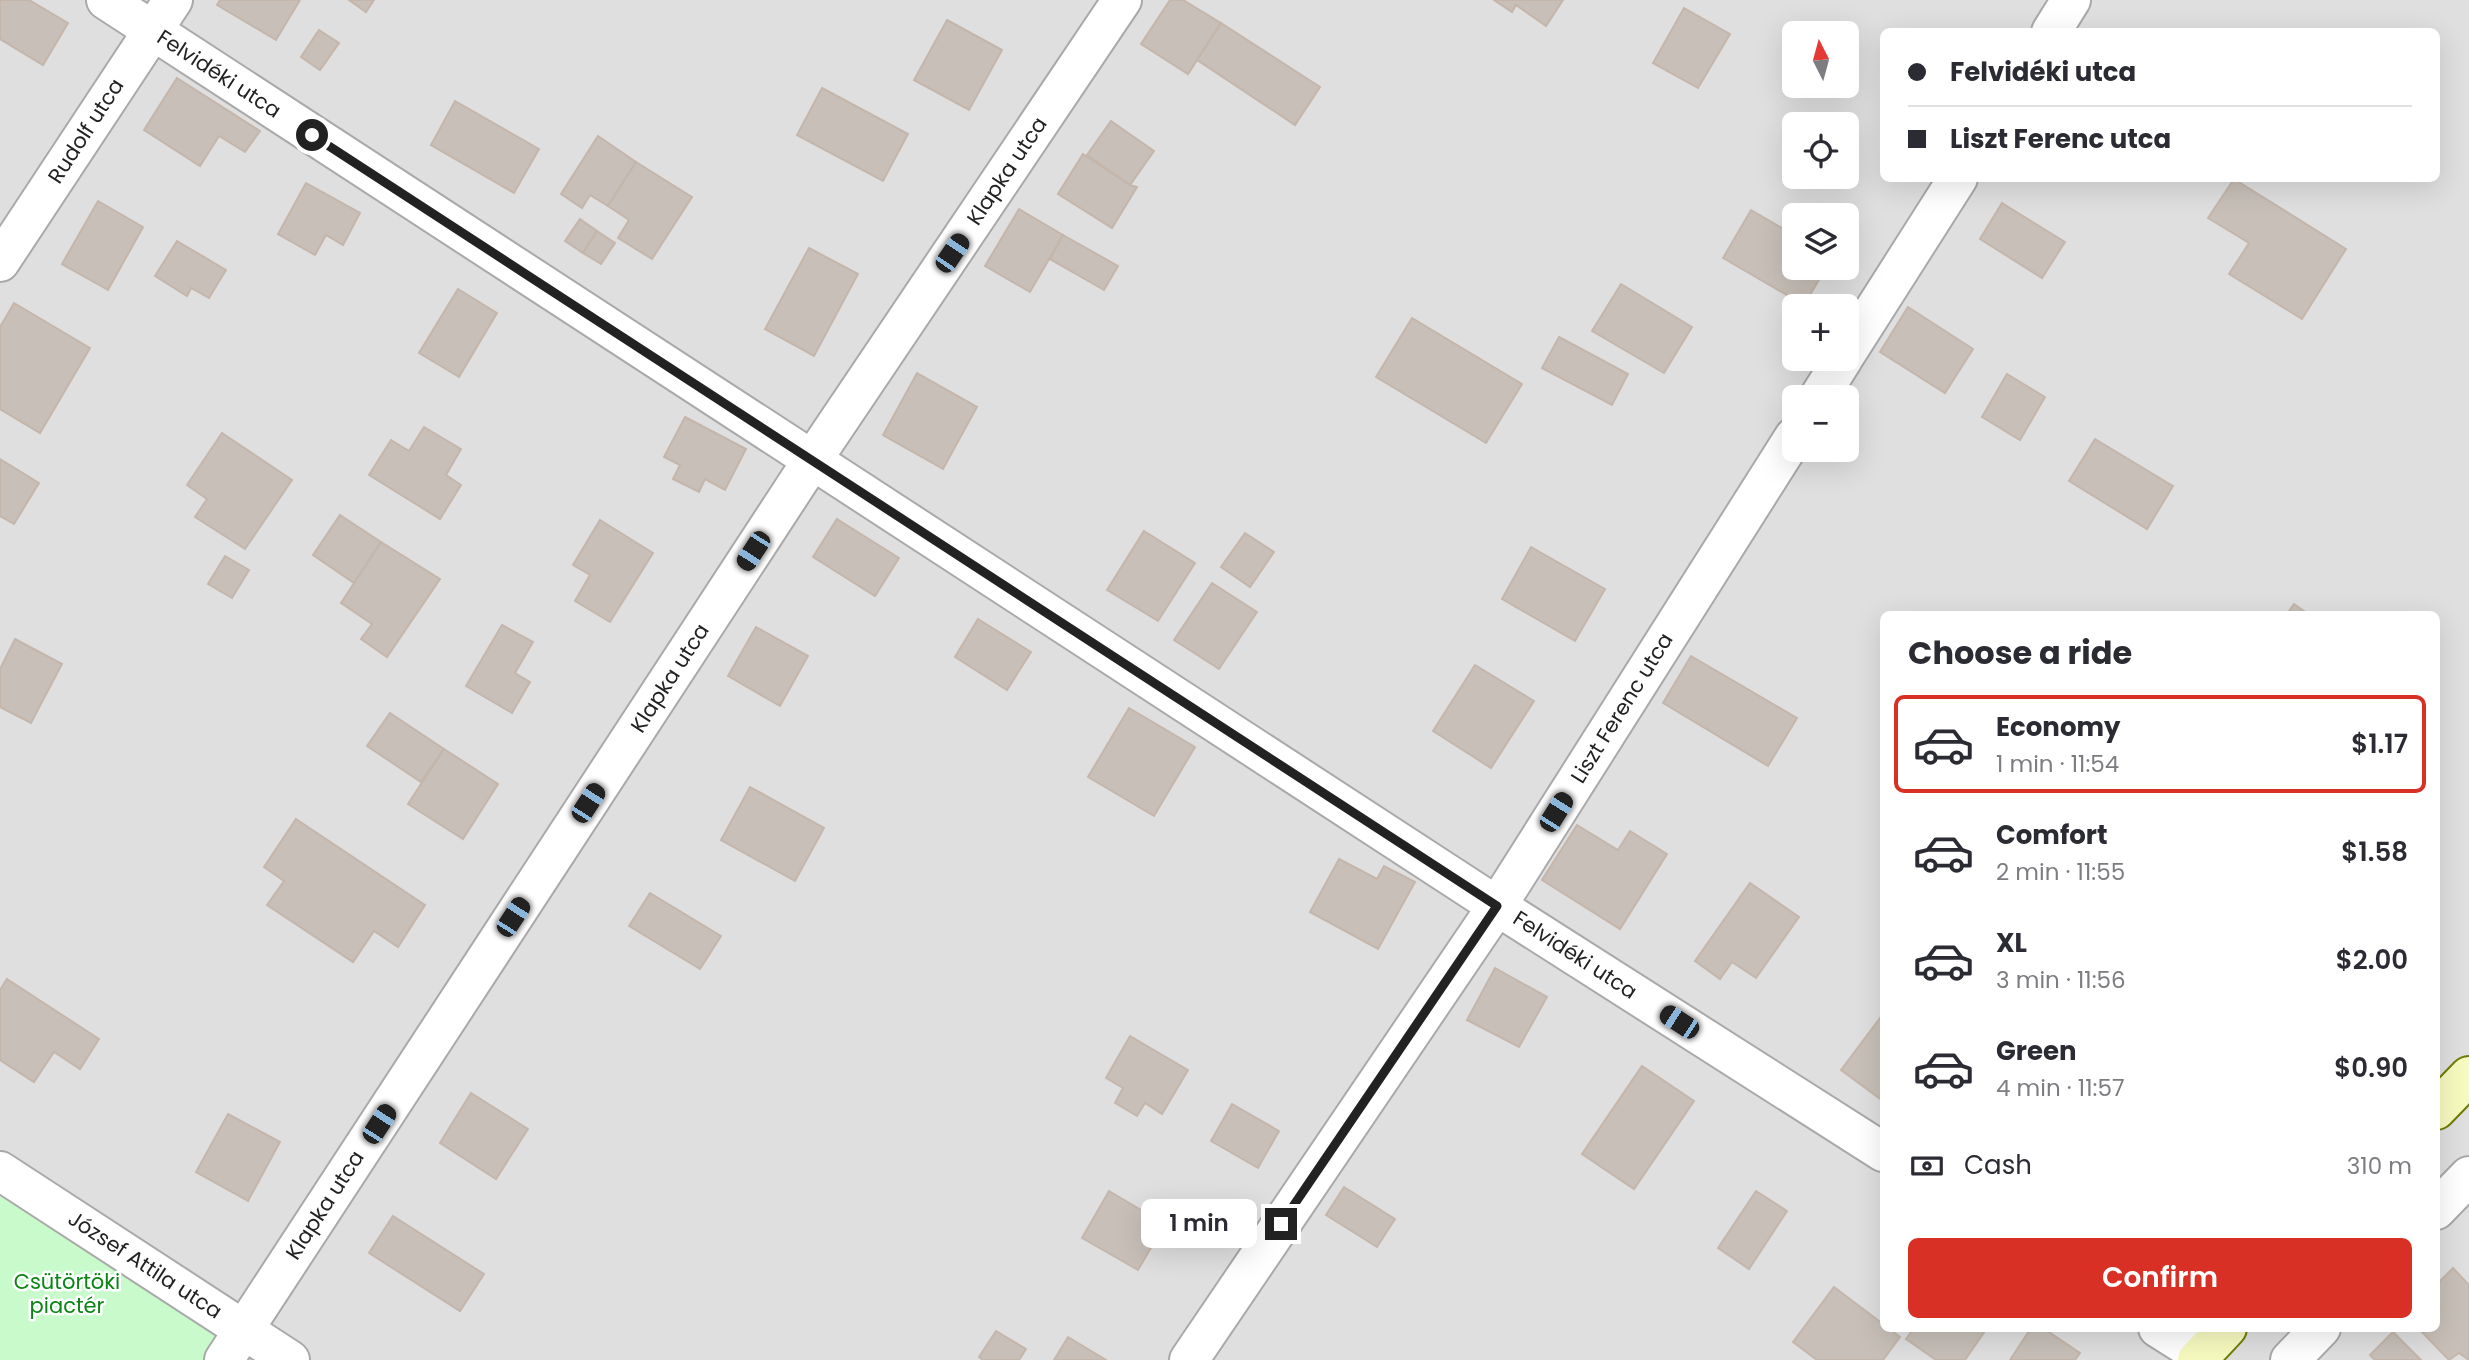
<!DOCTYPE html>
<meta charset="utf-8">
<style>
:root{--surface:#fff;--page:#f2f2f3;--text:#2b2b33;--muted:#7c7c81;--line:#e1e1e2;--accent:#d93025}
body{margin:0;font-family:Poppins,sans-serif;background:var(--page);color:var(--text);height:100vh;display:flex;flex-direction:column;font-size:26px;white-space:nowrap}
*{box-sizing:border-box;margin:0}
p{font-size:23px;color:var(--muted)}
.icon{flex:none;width:38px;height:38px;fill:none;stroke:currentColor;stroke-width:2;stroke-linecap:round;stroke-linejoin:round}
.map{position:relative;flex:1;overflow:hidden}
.side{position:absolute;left:1880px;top:611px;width:560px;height:721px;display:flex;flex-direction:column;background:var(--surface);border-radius:10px;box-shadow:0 7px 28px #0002}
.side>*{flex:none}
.top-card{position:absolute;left:1880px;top:28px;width:560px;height:154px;border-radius:10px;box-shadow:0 7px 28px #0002;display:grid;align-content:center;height:154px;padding:0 28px;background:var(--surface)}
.needle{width:46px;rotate:354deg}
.controls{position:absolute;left:1782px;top:21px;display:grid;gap:14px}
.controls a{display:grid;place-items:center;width:77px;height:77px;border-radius:10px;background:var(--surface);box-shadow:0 7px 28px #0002;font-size:35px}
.end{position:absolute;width:32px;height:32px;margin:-16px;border:9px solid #222;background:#fff;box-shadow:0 0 0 4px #fff}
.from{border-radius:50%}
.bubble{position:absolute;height:49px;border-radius:10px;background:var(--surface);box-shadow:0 7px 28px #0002;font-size:23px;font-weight:600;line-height:49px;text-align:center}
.car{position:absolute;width:21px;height:42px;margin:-21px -10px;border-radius:9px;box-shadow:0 0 5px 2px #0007;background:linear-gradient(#222 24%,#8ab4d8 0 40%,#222 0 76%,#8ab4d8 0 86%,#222 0)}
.top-card b{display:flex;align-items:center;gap:24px;height:66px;font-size:26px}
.top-card b+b{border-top:2px solid var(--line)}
.top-card i{width:18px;height:18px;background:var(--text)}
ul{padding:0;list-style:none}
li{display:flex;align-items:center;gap:21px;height:98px;margin:0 14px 10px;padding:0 14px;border:4px solid transparent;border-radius:10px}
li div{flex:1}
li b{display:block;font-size:26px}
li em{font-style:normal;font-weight:600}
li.active{border-color:var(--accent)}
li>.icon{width:63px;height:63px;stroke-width:1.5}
h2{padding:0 28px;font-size:32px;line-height:84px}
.pay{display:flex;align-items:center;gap:18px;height:77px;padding:0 28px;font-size:26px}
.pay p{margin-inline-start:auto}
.action{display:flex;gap:14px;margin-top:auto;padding:14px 28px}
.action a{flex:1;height:80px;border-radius:10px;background:var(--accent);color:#fff;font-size:28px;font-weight:600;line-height:80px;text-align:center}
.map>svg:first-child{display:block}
.residential{fill:#e0dfdf;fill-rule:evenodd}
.park{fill:#c8facc}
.building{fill:#c7bfb8;stroke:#c4b6ab;stroke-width:2}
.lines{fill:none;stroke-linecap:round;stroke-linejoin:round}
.street-casing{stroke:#a9a9a9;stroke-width:42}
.secondary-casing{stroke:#707d05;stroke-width:42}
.street{stroke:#fff;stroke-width:38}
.secondary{stroke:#f7fabf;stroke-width:38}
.route{stroke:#222;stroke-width:9}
.labels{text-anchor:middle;stroke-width:5;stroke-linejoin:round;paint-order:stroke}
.street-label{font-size:21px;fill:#222;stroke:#fff}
.park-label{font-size:21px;fill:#0c8416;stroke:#fff}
</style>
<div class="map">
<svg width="2469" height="1360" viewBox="0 0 2469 1360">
<rect width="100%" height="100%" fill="#f2efe9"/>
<!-- residential -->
<path class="residential" d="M0,0H2469V1360H0ZM1883,32H2436V178H1883ZM1794,33H1846V86H1794ZM1794,124H1846V177H1794ZM1794,215H1846V268H1794ZM1794,306H1846V359H1794ZM1794,397H1846V450H1794ZM1883,614H2436V1328H1883Z"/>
<!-- park -->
<polygon class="park" points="0,1171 244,1330 224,1360 0,1360"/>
<!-- building -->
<g class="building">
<polygon points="0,0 29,0 68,23 43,65 0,39"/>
<polygon points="220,0 300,0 276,40 217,5"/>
<polygon points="349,0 374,0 366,12"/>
<polygon points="1170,0 1183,0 1221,23 1188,74 1141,44"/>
<polygon points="1494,0 1563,0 1546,26 1516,5 1512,12"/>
<polygon points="1684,8 1730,34 1698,88 1653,63"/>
<polygon points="947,20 1002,50 969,110 914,80"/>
<polygon points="1221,23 1320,87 1295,125 1197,60"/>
<polygon points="319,30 339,43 320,70 301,57"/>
<polygon points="177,78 260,131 245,152 219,136 200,166 144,130"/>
<polygon points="822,88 908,134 883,181 797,135"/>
<polygon points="455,101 539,149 514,193 431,145"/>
<polygon points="1111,121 1154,151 1130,185 1087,155"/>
<polygon points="598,136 636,162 608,206 590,195 582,208 561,194"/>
<polygon points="1083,154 1130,185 1137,187 1112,228 1058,194"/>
<polygon points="636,162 692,197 652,259 618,238 629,220 608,206"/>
<polygon points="2234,179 2346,249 2302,319 2229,274 2249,243 2208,218"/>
<polygon points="306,183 360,213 343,245 326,235 315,255 278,234"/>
<polygon points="98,201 143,227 108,290 62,264"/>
<polygon points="2002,203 2065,242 2042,278 1980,239"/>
<polygon points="1019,209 1063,235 1030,292 985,266"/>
<polygon points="1751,210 1794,235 1794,268 1826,268 1804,305 1723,258"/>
<polygon points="580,219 597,231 583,253 565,241"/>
<polygon points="597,231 615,243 601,264 583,253"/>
<polygon points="1063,235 1118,266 1104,290 1050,259"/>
<polygon points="177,241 226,270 209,298 191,288 187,296 155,276"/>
<polygon points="809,248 858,274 814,356 765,329"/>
<polygon points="1621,284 1692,327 1664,373 1592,331"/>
<polygon points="458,289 497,313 459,377 419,353"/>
<polygon points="14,303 90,348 40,433 0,409 0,327"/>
<polygon points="1908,307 1973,349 1945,393 1880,352"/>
<polygon points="1412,318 1522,384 1486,443 1376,377"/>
<polygon points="1559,337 1628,374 1612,405 1542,368"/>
<polygon points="917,373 977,407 943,469 883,435"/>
<polygon points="2007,374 2045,397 2020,440 1982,417"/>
<polygon points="685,417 746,449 725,490 705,479 699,492 673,479 680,465 664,457"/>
<polygon points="424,427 461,449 446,475 461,485 440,519 369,475 391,440 409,451"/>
<polygon points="222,433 292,480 245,549 195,517 207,499 187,485"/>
<polygon points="2095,439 2173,486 2147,529 2069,481"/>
<polygon points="0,459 39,483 14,524 0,516"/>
<polygon points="340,515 381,542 354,583 313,555"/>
<polygon points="837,519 899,558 875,596 813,557"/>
<polygon points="600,520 653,553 610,622 575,601 590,575 573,565"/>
<polygon points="1144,531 1195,563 1158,621 1107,590"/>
<polygon points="1245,533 1274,552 1250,587 1221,567"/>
<polygon points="381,542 440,579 387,657 361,639 372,624 341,603"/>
<polygon points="1531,547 1605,589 1575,641 1502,599"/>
<polygon points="225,556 249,570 232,598 208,584"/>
<polygon points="1212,583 1257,612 1219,669 1174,640"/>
<polygon points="2294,604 2308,614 2287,614"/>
<polygon points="978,619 1031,652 1007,690 955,657"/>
<polygon points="502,625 533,642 515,673 530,682 512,713 466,686"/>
<polygon points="756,627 808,656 780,706 728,676"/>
<polygon points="15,639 62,664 31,723 0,707 0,669"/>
<polygon points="1691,656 1797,718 1768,766 1663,703"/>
<polygon points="1475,665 1534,701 1491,768 1433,731"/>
<polygon points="1129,708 1195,747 1154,816 1088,777"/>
<polygon points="390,713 444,749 421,782 367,746"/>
<polygon points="444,749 498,784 463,839 408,804"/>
<polygon points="750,787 824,828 795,881 721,840"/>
<polygon points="296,819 425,905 398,947 374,931 353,962 267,905 284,881 264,867"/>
<polygon points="1577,825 1618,850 1630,831 1667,854 1620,929 1542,880"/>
<polygon points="1339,859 1377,879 1384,866 1415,882 1378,949 1310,912"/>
<polygon points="1750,883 1799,917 1756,978 1732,962 1720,979 1695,961"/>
<polygon points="650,893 721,936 700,969 629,926"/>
<polygon points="1495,968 1547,997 1519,1047 1467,1020"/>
<polygon points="7,979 99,1039 80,1069 54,1052 34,1082 0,1060 0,990"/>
<polygon points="1883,1014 1883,1101 1841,1070"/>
<polygon points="1130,1036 1188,1070 1162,1114 1145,1103 1137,1116 1115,1103 1123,1088 1106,1078"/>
<polygon points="1642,1066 1694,1101 1634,1189 1582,1154"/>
<polygon points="471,1093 528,1129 496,1179 440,1143"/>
<polygon points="1232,1104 1279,1131 1258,1168 1211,1141"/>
<polygon points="228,1114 280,1142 248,1201 196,1172"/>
<polygon points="1344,1187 1395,1219 1377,1247 1326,1215"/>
<polygon points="1109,1191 1165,1224 1138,1270 1082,1238"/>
<polygon points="1756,1191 1787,1211 1749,1269 1718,1248"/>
<polygon points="393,1216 484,1274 460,1311 369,1253"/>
<polygon points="2453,1268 2469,1285 2469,1360 2459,1353 2449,1360 2418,1328 2436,1328 2436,1300 2439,1297 2436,1294 2436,1285"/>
<polygon points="1834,1287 1883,1324 1883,1328 1888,1328 1900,1337 1883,1360 1817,1360 1793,1342"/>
<polygon points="1914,1328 1987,1328 1965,1360 1936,1360 1906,1339"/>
<polygon points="2031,1328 2043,1328 2080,1353 2075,1360 2010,1360"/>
<polygon points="996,1331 1026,1349 1019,1360 983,1360 979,1357"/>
<polygon points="2393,1332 2421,1360 2375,1360 2370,1355"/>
<polygon points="1068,1337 1106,1360 1054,1360"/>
</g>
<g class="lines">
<defs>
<g id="street">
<polyline points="106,0 1497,906 1883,1152"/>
<polyline points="2051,32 2071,0"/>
<polyline points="0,262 173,0"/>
<polyline points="1846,354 1958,178"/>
<polyline points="1819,397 1843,359"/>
<polyline points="0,1171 290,1360"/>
<polyline points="2436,1210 2469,1176"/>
<polyline points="2158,1328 2201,1355"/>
<polyline points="224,1360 813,459 1122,0"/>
<polyline points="1189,1360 1497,906 1794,437"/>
<polyline points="2290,1360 2321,1328"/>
</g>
<g id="secondary">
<polyline points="2436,1110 2469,1076"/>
<polyline points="2197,1360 2227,1328"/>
</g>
</defs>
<!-- street casing -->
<use href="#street" class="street-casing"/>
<!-- secondary casing -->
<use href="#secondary" class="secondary-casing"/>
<!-- street -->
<use href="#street" class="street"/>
<!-- secondary -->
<use href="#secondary" class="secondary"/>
</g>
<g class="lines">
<!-- route -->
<polyline class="route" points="312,135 1497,906 1281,1224"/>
</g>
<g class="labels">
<!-- street labels -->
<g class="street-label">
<text transform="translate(219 74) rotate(33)" y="7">Felvidéki utca</text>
<text transform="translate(86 131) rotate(-57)" y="7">Rudolf utca</text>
<text transform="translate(1007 171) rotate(-56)" y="7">Klapka utca</text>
<text transform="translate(670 678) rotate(-57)" y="7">Klapka utca</text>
<text transform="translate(1622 708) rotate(-58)" y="7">Liszt Ferenc utca</text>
<text transform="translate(1575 955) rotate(33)" y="7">Felvidéki utca</text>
<text transform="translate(325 1205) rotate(-57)" y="7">Klapka utca</text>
<text transform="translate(145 1265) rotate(33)" y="7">József Attila utca</text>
</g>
<!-- park labels -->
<g class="park-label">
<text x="67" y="1289">Csütörtöki<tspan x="67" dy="24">piactér</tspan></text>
</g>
</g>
</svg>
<div class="controls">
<a><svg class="needle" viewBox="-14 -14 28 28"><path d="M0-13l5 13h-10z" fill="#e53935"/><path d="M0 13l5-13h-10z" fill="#7c7c81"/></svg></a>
<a><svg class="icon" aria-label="locate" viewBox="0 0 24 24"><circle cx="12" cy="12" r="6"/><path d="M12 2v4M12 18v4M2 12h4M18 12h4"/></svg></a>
<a><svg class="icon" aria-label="layers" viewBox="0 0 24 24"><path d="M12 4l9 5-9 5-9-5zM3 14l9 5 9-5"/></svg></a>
<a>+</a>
<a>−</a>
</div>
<i class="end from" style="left:312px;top:135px"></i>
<i class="end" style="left:1281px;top:1224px"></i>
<div class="bubble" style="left:1141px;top:1199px;width:116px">1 min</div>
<i class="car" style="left:952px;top:253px;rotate:34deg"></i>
<i class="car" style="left:753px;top:551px;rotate:213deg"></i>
<i class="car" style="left:588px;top:803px;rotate:33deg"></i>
<i class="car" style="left:1556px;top:812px;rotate:32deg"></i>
<i class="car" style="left:513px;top:917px;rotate:33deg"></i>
<i class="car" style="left:1679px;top:1022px;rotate:303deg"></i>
<i class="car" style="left:379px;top:1124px;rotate:33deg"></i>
<div class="top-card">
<b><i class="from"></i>Felvidéki utca</b>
<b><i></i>Liszt Ferenc utca</b>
</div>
<section class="side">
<h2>Choose a ride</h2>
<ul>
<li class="active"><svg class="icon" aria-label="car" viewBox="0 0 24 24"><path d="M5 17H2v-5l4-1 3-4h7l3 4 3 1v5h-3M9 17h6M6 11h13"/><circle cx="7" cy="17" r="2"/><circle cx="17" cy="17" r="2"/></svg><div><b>Economy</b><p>1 min · 11:54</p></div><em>$1.17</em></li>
<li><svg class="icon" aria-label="car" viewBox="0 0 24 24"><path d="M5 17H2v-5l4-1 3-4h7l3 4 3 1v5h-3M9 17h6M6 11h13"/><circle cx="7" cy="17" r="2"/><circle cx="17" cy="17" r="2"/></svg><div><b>Comfort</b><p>2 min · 11:55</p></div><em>$1.58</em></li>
<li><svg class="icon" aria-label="car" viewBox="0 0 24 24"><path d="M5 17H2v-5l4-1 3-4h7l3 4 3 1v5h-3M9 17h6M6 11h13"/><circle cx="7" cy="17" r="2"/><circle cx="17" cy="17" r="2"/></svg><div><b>XL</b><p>3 min · 11:56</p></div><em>$2.00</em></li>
<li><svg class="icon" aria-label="car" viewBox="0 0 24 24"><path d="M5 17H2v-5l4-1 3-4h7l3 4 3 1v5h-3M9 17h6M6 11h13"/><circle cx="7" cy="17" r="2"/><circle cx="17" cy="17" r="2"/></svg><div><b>Green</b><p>4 min · 11:57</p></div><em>$0.90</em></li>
</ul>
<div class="pay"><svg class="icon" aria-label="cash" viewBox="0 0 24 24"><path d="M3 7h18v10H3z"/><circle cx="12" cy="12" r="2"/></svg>Cash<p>310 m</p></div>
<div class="action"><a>Confirm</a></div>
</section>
</div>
